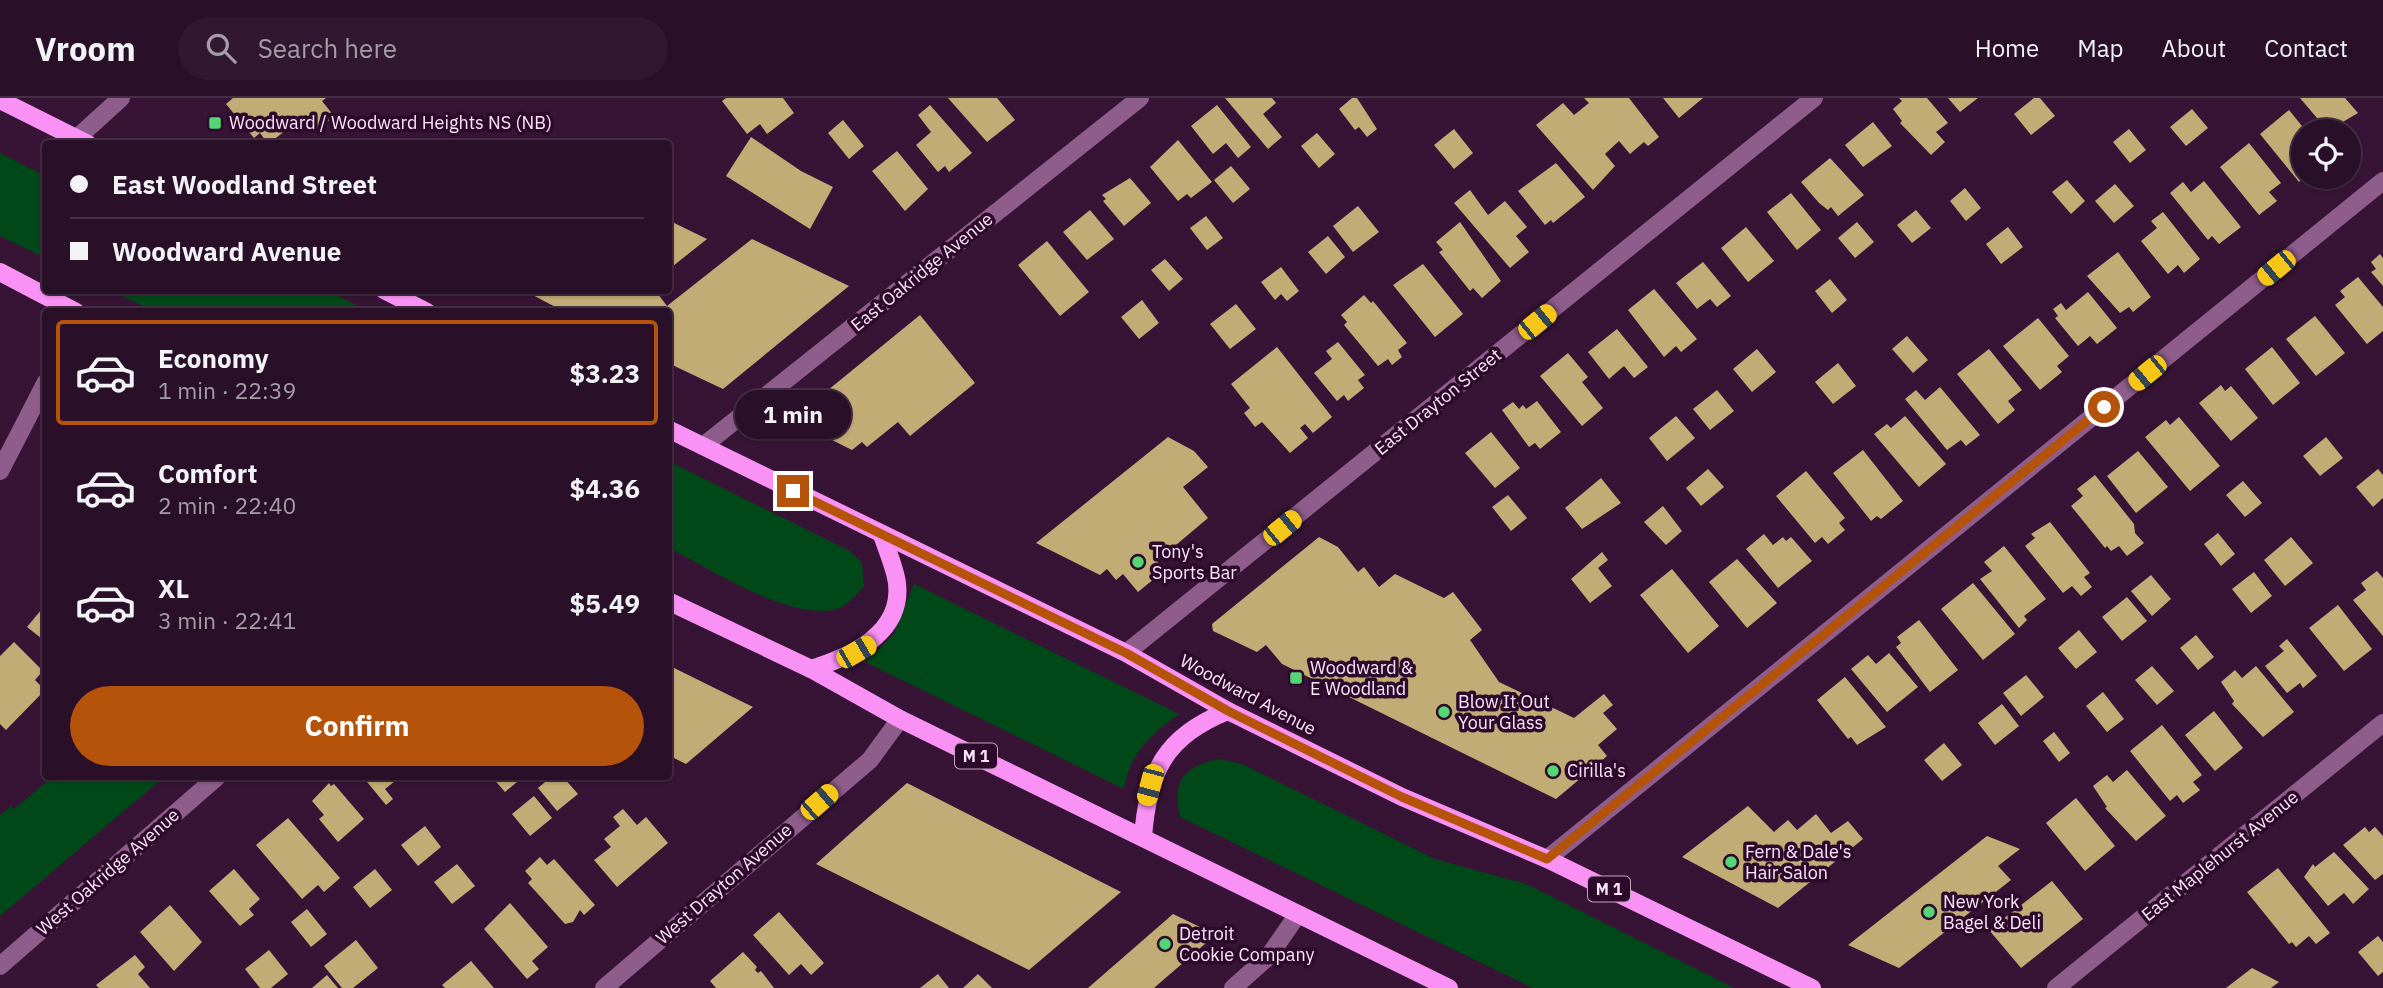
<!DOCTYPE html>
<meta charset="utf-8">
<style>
:root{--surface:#290f28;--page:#311830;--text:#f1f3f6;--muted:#a59ca8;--line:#452f45;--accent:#b45309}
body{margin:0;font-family:"IBM Plex Sans",sans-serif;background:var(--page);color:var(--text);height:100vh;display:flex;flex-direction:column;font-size:26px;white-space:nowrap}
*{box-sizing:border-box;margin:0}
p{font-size:23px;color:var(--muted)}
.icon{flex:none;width:38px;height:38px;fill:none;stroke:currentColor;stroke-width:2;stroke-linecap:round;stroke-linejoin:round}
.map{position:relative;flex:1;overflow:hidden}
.sheet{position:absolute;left:42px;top:210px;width:630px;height:472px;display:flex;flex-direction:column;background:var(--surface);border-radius:7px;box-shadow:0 2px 5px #0004,0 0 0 2px var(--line)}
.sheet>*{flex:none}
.hud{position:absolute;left:42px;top:42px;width:630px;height:154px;border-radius:7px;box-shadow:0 2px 5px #0004,0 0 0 2px var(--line);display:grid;align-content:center;height:154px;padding:0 28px;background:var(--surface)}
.fabs{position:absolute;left:2291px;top:21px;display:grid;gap:14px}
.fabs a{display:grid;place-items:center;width:70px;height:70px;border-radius:50%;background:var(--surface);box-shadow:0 2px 5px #0004,0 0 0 2px var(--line);font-size:35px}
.end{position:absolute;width:32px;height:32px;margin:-16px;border:9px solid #b45309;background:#fff;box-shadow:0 0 0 4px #fff}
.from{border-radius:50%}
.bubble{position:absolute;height:49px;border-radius:24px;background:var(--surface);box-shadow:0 2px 5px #0004,0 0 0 2px var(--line);font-size:23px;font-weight:800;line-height:49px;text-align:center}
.car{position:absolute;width:21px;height:42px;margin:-21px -10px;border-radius:9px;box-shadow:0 0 5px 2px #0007;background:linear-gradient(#f5c518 24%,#345 0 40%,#f5c518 0 76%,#345 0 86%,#f5c518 0)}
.hud b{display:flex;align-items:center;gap:24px;height:66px;font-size:26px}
.hud b+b{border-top:2px solid var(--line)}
.hud i{width:18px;height:18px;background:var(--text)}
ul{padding:12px 0 0;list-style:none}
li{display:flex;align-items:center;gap:21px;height:105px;margin:0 14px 10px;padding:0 14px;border:4px solid transparent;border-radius:7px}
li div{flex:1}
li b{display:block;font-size:26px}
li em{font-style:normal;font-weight:800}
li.current{border-color:var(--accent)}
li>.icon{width:63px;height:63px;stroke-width:1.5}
.button{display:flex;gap:14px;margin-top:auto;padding:14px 28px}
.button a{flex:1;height:80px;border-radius:42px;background:var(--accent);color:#fff;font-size:28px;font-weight:800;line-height:80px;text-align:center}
header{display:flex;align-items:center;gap:42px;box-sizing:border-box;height:98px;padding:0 35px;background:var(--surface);border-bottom:2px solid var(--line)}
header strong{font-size:33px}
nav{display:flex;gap:38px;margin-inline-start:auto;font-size:24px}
.search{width:490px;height:63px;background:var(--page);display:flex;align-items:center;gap:18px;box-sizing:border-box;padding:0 24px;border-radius:38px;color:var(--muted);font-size:26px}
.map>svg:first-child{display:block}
.green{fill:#004818}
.building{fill:#c2ac76}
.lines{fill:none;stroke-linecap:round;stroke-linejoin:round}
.minor{stroke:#8e5d8c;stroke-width:18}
.major{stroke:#fa92f6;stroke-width:18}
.route{stroke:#b45309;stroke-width:9}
.poi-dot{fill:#53d673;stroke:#2d0a2c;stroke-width:2.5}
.labels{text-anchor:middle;stroke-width:7;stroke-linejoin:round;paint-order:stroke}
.shield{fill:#2d0a2c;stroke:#bfa4bd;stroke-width:2}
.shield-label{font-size:16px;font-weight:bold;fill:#fde6fb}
.poi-label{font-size:18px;fill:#fde6fb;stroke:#2d0a2c;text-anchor:start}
.street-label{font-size:18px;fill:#fde6fb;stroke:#2d0a2c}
</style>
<header>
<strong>Vroom</strong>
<div class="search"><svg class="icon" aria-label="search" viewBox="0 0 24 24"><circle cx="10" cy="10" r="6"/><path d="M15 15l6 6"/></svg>Search here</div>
<nav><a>Home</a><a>Map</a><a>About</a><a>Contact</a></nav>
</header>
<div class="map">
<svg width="2383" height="890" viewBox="0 0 2383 890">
<rect width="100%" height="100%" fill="#371436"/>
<!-- green -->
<g class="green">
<polygon points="0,55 45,78 45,160 0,138"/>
<polygon points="111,193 327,193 369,213 154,213"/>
<path d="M668,363L848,452L862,465L864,489C857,495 848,507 840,510C793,526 711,471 669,450Z"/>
<path d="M914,486L1179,616C1151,636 1129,656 1124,691L865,564L894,536Z"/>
<path d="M1220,661L1242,666L1435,761L1526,786L1734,890H1533L1180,719C1172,682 1184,668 1220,661Z"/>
<polygon points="52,679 164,679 0,818 0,717 11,708 14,711"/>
</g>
<!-- building -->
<g class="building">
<polygon points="233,0 326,0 322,3 334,18 318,32 306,17 268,46 260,35 254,40 226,6"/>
<polygon points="726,0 783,0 794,15 767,36 760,26 747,36 722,3"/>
<polygon points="948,0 997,0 1015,22 987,44"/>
<polygon points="1225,0 1272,0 1276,5 1263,16 1282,39 1268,51"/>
<polygon points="1352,0 1357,0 1377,31 1367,39 1359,29 1355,32 1339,11"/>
<polygon points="1584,0 1629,0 1659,39 1648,48 1644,44 1630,56 1619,43 1605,56 1615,68 1593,92 1536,27 1563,5 1574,17 1589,5"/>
<polygon points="1663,0 1703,0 1679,20"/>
<polygon points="1899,0 1927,0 1948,25 1936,34 1945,44 1931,57 1900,25 1902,23 1893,11 1902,3"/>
<polygon points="1948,0 1978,0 1960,14"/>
<polygon points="2034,0 2040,0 2055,18 2031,37 2014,16"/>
<polygon points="2300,0 2345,0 2358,15 2341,25 2343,33 2328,33"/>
<polygon points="930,7 972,55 949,74 945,68 938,74 916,47 931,34 918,17"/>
<polygon points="1217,7 1251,49 1238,60 1226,45 1213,56 1191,28"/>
<polygon points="2192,11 2208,30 2186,48 2170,29"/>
<polygon points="2289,12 2306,33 2303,33 2303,80 2299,84 2260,36"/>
<polygon points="843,22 864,48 849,61 828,35"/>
<polygon points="1873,24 1892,48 1863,69 1845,47"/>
<polygon points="1454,31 1473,55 1454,71 1434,47"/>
<polygon points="2129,31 2146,52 2130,65 2113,44"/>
<polygon points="1317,35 1335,56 1319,70 1301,48"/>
<polygon points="751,39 801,73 833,89 810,131 726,78"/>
<polygon points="1178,42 1212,84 1191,100 1187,96 1178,103 1150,69"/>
<polygon points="2249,45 2281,85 2269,94 2277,103 2259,117 2220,69"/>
<polygon points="897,53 928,91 905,113 872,73"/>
<polygon points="1830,60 1864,97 1838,118 1831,109 1828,112 1819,105 1801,84"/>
<polygon points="1556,65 1585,99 1553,125 1551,122 1545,127 1518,93"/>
<polygon points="1231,68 1250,91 1233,105 1214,82"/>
<polygon points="1130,80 1151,105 1124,128 1103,103 1106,101 1102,97"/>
<polygon points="2067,82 2085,103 2071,116 2052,94"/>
<polygon points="2204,83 2241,129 2219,146 2212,138 2208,142 2170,95 2183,84 2191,94"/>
<polygon points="2115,86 2134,108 2114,125 2095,103"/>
<polygon points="1965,90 1981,110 1966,123 1950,103"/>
<polygon points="1470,92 1488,117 1505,103 1527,129 1516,138 1529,154 1510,170 1454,105"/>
<polygon points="1791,95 1821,132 1797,152 1767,114"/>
<polygon points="1358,108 1379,134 1353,154 1333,128"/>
<polygon points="1090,112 1114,141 1087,162 1063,134"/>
<polygon points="1916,112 1931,130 1912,145 1897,127"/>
<polygon points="2163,114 2200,161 2184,175 2178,167 2168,176 2141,143 2157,130 2151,123"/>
<polygon points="1206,118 1223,140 1207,152 1190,130"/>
<polygon points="668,122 707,141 668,172"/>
<polygon points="1460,124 1501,183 1482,200 1473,190 1470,193 1439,154 1443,152 1436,144"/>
<polygon points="1857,124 1874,144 1855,160 1838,140"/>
<polygon points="1746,129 1774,163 1748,184 1721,150"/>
<polygon points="2008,129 2023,149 2001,166 1986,146"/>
<polygon points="1328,138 1345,159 1326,176 1308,154"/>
<polygon points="752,141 849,188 723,291 668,265 668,214 565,214 523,192 655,192 667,208"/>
<polygon points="1047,143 1089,194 1060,218 1018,167"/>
<polygon points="2118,154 2151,199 2133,214 2129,209 2120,215 2087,178"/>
<polygon points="2380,156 2383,160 2383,188 2371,174 2376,171 2371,164"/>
<polygon points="1165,161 1183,181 1169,193 1151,172"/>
<polygon points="1703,164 1731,198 1717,209 1710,201 1697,211 1676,185"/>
<polygon points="1423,166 1463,216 1435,239 1393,187"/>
<polygon points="1281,169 1299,193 1287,203 1281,196 1275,202 1261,184"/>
<polygon points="2358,179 2383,209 2383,233 2367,246 2335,207 2345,199 2340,193"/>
<polygon points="1830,181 1847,202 1832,215 1815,193"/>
<polygon points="1654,191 1697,241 1681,254 1676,248 1664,259 1628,212"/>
<polygon points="2088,194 2117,230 2097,246 2090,238 2078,248 2055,220 2058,218 2053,211 2061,205 2066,212"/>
<polygon points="1364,197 1371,205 1373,203 1407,245 1398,252 1402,259 1392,267 1388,261 1378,268 1344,227 1347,224 1341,217"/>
<polygon points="1142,202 1159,225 1139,241 1121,219"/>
<polygon points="1236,206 1256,231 1230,251 1210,226"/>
<polygon points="920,217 975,285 910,338 898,324 867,349 862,344 852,352 800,326 811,317 806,310"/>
<polygon points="2315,218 2345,255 2316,278 2286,241"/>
<polygon points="2038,220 2069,258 2057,268 2062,274 2040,292 2003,248"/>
<polygon points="1617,231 1648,269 1634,280 1624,268 1609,281 1588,254"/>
<polygon points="1907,238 1928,262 1913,275 1892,251"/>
<polygon points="1338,244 1365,277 1358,282 1364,290 1348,303 1344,297 1337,303 1314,275 1332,261 1326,253"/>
<polygon points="1277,249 1332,319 1313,335 1305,326 1300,330 1308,340 1290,355 1262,324 1255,329 1244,315 1250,310 1231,286"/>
<polygon points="2272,249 2300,285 2273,307 2245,271"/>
<polygon points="1757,251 1776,274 1752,294 1733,271"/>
<polygon points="1989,251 2022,292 2008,303 2015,312 1998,326 1957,276"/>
<polygon points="1568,255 1588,279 1582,284 1603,310 1582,328 1540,278"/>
<polygon points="1838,265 1856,288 1833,306 1815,284"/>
<polygon points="2221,287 2225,293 2231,288 2258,320 2231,343 2199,305"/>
<polygon points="1940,289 1980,337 1966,348 1961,342 1947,352 1905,301 1916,292 1925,302"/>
<polygon points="1717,292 1734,313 1710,332 1693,311"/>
<polygon points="1537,303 1561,334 1540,351 1535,345 1529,349 1502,312 1513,304 1519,311 1523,307 1526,311"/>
<polygon points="1676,318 1695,340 1667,363 1649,340"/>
<polygon points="1905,318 1946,366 1919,389 1874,336 1887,326 1891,330"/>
<polygon points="2179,319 2220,368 2190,393 2145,339 2166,322 2170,327"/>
<polygon points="1491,334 1520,370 1495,390 1465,355"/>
<polygon points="1168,339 1194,353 1208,369 1183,389 1208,420 1157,463 1165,472 1138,494 1123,476 1116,482 1107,471 1100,477 1036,445"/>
<polygon points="2326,339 2343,360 2320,378 2303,358"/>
<polygon points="1863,352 1903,403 1881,421 1877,418 1871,423 1833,375"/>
<polygon points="2138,353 2168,389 2136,415 2107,378"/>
<polygon points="1708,371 1724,389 1701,408 1686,390"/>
<polygon points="2378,371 2383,377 2383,400 2373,409 2356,389"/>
<polygon points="1806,373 1845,420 1839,425 1845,432 1828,446 1822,439 1815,445 1776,398"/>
<polygon points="2095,377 2134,426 2135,435 2144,445 2127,458 2119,448 2111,453 2107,448 2105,450 2071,408 2083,398 2077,391"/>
<polygon points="1601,380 1621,405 1582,431 1565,410"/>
<polygon points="2243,383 2262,405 2245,419 2226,397"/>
<polygon points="1508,397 1527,420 1511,433 1492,409"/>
<polygon points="1663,408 1682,433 1666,447 1644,424"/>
<polygon points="2050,424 2090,475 2084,479 2092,489 2081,498 2072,488 2063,495 2025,448 2035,440 2031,436"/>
<polygon points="2218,435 2235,456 2221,468 2204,446"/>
<polygon points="1764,436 1773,447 1783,439 1786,443 1791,439 1812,463 1778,490 1746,451"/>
<polygon points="1319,439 1338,449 1358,474 1364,469 1379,489 1395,476 1444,500 1453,494 1482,532 1470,542 1499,584 1574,620 1604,596 1613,607 1603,615 1617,631 1598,647 1607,658 1556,701 1282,566 1266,547 1257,554 1213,533 1212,526"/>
<polygon points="2291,439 2313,465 2285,488 2264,462"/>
<polygon points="2004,448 2046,501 2024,518 2027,522 2019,530 1980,481 1992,473 1984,464"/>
<polygon points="1602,454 1608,462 1598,470 1612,488 1590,505 1571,481"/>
<polygon points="1737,461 1777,505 1747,530 1709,484"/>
<polygon points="1672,471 1719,528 1688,555 1640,497"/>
<polygon points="2377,473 2383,480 2383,538 2353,502 2366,492 2361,485"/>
<polygon points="2254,474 2272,498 2251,515 2232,491"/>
<polygon points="2151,477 2171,501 2152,518 2131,493"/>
<polygon points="1973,485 2015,536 1983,562 1941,511"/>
<polygon points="2127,499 2147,523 2122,543 2102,519"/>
<polygon points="46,506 46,544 27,529"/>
<polygon points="2338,507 2372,551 2344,573 2309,530"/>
<polygon points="1919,522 1958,572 1930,594 1896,549 1901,545 1897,539"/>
<polygon points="2079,532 2097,554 2076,571 2058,550"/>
<polygon points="2196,537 2214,559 2198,572 2180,550"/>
<polygon points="2287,541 2317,578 2303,590 2300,585 2287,595 2265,568 2284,553 2279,548"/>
<polygon points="14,544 43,573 35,582 45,592 6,632 0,626 0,558"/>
<polygon points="1889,555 1918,589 1887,614 1851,571 1868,557 1876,566"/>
<polygon points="668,567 753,609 686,666 668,657"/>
<polygon points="2152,568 2174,593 2157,607 2135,582"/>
<polygon points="2256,568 2294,614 2263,639 2232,606 2234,603 2221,584 2235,572 2242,580"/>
<polygon points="2026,577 2044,599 2021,618 2003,595"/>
<polygon points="1845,579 1886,629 1857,647 1851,639 1848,641 1817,602"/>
<polygon points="2103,594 2124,621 2107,634 2086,608"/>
<polygon points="2002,606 2019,628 1995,647 1978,625"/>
<polygon points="2214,613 2243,650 2215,673 2185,637"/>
<polygon points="2162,627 2202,677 2193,684 2200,692 2183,705 2177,697 2170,703 2130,653"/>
<polygon points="2054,634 2070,655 2059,664 2043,643"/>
<polygon points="1944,645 1962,667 1942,683 1924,662"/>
<polygon points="2127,672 2166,718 2136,743 2105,710 2107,709 2093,688 2107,677 2113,684"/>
<polygon points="363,679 400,679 385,691 393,701 386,707"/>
<polygon points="492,679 523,679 505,694"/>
<polygon points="551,679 563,679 578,696 557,713 538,690"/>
<polygon points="329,685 331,688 334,686 364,721 338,744 319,721 324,717 312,703"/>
<polygon points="907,685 1121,794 1029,872 816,766"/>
<polygon points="534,698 552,720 530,738 512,716"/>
<polygon points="2076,700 2115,748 2085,773 2046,725"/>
<polygon points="1748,708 1774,734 1788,722 1797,732 1816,716 1831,735 1848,723 1863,741 1778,810 1682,759"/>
<polygon points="623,711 637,727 646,719 668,745 617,789 594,762 611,749 604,741 620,728 613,719"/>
<polygon points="288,720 340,780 324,794 318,787 302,801 256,747"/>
<polygon points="425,728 441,749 418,768 401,747"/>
<polygon points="2365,729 2369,734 2375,729 2383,738 2383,776 2375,782 2343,747"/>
<polygon points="1987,738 2020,751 1998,768 2011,782 1899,870 1848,847"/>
<polygon points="2334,754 2369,791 2353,806 2344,795 2328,808 2304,779 2313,766 2315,769"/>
<polygon points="540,759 547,767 554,761 595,807 584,817 580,812 573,824 565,826 528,785 532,781 525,773"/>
<polygon points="457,766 475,788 452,806 434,784"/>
<polygon points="2278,770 2330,835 2316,846 2309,838 2296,849 2292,844 2289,846 2247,794"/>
<polygon points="234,771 260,801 249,811 254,817 240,828 209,793"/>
<polygon points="375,771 392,792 370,810 353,789"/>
<polygon points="2052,783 2083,821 2021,870 1989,832"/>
<polygon points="510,805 548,849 532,863 539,871 527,881 484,831"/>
<polygon points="170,807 202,844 174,873 140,834"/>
<polygon points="307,811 327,836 311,849 291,824"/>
<polygon points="779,814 824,865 811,877 801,866 789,877 753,837"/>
<polygon points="1173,816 1202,830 1207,835 1206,845 1154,890 1088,890"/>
<polygon points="2378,838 2383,844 2383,874 2378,878 2358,854"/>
<polygon points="356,842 378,870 353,890 342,890 324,868"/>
<polygon points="269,852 288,876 271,890 260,890 245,871"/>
<polygon points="743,854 757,869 755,872 758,875 761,873 774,890 716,890 710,883"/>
<polygon points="135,857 145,869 138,876 150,890 99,890 96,887"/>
<polygon points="471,863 494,890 445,890 442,887"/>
<polygon points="2252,870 2279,884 2271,890 2226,890"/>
<polygon points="938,876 949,890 920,890"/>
<polygon points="978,876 992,890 963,890"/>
<polygon points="327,877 338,890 312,890"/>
</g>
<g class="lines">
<!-- minor -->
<g class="minor">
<polyline points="77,40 121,0"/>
<polyline points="703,348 1140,0"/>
<polyline points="0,373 46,284"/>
<polyline points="1126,555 1814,0"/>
<polyline points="1547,761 2383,83"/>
<polyline points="0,868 217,679"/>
<polyline points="604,890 870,662 900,621"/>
<polyline points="1233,890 1269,858 1298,816"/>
<polyline points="2056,890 2383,625"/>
</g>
<!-- major -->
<g class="major">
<polyline points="0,2 88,46"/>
<polyline points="0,174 76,214"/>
<polyline points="384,192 427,214"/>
<polyline points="668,331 1126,555 1228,613 1402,699 1547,761 1812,890"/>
<polyline points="668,503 811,571 900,621 1449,890"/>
<path d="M811,571C850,559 903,536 897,485C895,470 887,452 882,437"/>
<path d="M1143,739C1148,673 1165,638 1228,613"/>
</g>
</g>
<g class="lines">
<!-- route -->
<polyline class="route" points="793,393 1126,555 1228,613 1402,699 1547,761 2104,309"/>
</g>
<!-- markers -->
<g class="poi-dot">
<rect x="208" y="18" width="14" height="14" rx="3.5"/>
<circle cx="1138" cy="464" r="7"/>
<rect x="1289" y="573" width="14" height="14" rx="3.5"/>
<circle cx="1444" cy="614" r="7"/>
<circle cx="1553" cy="673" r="7"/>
<circle cx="1731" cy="764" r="7"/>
<circle cx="1929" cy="814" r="7"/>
<circle cx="1165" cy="846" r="7"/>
</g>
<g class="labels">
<!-- shield labels -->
<g class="shield">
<rect x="955" y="645.5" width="42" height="25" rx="5"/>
<rect x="1588" y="778.5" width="42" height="25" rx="5"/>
</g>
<g class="shield-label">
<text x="976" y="664">M 1</text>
<text x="1609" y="797">M 1</text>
</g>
<!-- poi labels -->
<g class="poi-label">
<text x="229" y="31">Woodward / Woodward Heights NS (NB)</text>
<text x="1152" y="460">Tony's<tspan x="1152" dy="21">Sports Bar</tspan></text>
<text x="1310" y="576">Woodward &amp;<tspan x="1310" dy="21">E Woodland</tspan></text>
<text x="1458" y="610">Blow It Out<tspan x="1458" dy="21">Your Glass</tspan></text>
<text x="1567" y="679">Cirilla's</text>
<text x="1745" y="760">Fern &amp; Dale's<tspan x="1745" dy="21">Hair Salon</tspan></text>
<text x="1943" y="810">New York<tspan x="1943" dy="21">Bagel &amp; Deli</tspan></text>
<text x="1179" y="842">Detroit<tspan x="1179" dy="21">Cookie Company</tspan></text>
</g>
<!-- street labels -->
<g class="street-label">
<text transform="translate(922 174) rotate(-39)" y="6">East Oakridge Avenue</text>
<text transform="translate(1438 304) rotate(-39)" y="6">East Drayton Street</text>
<text transform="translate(1248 597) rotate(28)" y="6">Woodward Avenue</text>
<text transform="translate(2220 758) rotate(-39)" y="6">East Maplehurst Avenue</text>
<text transform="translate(108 774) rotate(-41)" y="6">West Oakridge Avenue</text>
<text transform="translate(724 786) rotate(-41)" y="6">West Drayton Avenue</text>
</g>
</g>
</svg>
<div class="fabs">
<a><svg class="icon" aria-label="locate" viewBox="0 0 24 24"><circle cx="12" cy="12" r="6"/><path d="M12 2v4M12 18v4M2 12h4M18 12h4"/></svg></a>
</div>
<i class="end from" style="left:2104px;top:309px"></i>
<i class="end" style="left:793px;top:393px"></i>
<div class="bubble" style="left:735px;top:292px;width:116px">1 min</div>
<i class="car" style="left:2276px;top:170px;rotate:231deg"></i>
<i class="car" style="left:1537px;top:224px;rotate:51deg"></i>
<i class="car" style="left:2147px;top:275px;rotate:231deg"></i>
<i class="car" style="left:1282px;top:430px;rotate:51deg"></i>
<i class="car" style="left:856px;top:554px;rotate:60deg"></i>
<i class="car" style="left:1150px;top:687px;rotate:195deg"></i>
<i class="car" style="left:819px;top:704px;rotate:49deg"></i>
<div class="hud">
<b><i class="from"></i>East Woodland Street</b>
<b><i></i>Woodward Avenue</b>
</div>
<section class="sheet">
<ul>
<li class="current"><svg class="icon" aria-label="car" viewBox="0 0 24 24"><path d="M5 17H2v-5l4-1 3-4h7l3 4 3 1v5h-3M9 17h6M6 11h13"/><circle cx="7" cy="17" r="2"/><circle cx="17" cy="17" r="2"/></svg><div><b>Economy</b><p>1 min · 22:39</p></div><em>$3.23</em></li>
<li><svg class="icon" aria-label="car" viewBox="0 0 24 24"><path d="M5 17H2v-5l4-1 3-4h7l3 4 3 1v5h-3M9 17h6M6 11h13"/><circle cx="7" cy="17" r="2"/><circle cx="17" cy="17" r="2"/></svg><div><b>Comfort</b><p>2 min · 22:40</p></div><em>$4.36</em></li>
<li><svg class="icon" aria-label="car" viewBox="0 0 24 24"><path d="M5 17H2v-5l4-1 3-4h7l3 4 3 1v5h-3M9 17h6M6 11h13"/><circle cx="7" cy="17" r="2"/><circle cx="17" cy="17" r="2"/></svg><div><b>XL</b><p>3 min · 22:41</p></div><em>$5.49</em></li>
</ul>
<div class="button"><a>Confirm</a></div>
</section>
</div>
